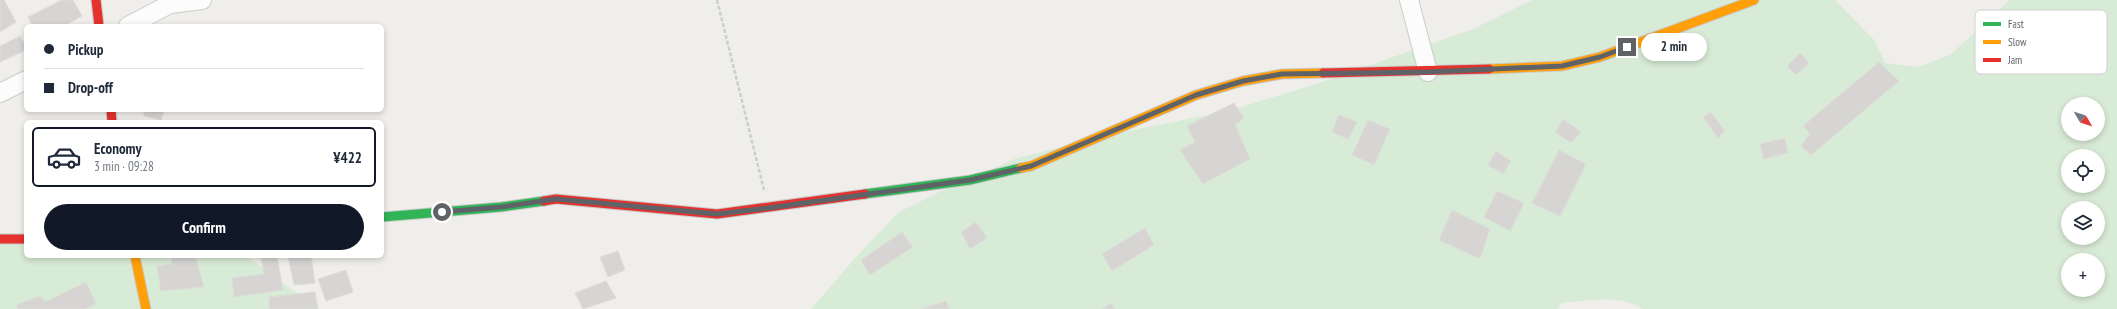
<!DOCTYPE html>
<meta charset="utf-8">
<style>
:root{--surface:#fff;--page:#f2f2f3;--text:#1f2937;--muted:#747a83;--line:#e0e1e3;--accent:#111827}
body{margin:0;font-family:"PT Sans Narrow",sans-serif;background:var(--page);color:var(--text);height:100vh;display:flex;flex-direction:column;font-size:15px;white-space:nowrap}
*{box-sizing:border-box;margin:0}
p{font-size:13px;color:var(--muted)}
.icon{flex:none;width:22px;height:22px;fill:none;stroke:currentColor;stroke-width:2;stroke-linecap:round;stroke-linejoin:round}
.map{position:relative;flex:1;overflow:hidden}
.sheet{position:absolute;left:24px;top:120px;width:360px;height:138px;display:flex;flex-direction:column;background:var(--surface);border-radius:6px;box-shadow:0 2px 6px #0003}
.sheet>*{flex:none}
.top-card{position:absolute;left:24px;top:24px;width:360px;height:88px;border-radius:6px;box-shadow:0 2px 6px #0003;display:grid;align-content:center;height:88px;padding:0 20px;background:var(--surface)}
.needle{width:26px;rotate:129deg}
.buttons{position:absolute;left:2061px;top:97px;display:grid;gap:8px}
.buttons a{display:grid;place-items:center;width:44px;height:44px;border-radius:50%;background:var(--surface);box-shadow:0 2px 6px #0003;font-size:20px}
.end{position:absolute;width:18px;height:18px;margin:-9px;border:5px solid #5f6368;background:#fff;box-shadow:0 0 0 2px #fff}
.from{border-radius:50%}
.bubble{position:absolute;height:28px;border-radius:14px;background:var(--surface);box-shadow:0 2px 6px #0003;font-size:13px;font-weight:700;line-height:28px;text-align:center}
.top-card b{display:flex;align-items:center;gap:14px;height:38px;font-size:15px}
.top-card b+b{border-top:1px solid var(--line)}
.top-card i{width:10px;height:10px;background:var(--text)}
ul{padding:7px 0 0;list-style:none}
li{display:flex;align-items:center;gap:12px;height:60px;margin:0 8px 6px;padding:0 12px;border:2px solid transparent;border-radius:6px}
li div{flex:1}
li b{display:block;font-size:15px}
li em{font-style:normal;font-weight:700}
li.active{border-color:var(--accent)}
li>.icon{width:36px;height:36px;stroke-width:1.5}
.action{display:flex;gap:8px;margin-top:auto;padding:8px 20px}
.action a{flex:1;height:46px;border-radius:24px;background:var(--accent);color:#fff;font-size:16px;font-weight:700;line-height:46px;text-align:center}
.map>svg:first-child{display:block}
.green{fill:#d8ebd6;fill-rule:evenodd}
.building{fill:#d6d5d3;stroke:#deddd9}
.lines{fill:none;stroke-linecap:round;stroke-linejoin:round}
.street-casing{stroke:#cbcccc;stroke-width:20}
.fast-casing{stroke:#cacacb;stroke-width:11}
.slow-casing{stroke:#cacacb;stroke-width:11}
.jam-casing{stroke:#cacacb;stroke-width:11}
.path{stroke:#cacfcc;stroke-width:2.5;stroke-dasharray:4 2;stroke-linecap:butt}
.street{stroke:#fdfcfc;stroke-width:18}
.fast{stroke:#30b455;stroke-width:9}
.slow{stroke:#ff9f0a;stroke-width:9}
.jam{stroke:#e5322d;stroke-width:9}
.route{stroke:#5f6368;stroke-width:5}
.key{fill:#fff;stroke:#cfd0d2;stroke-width:1}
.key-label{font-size:11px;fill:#5f6368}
</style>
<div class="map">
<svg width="2117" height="309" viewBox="0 0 2117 309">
<rect width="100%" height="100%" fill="#efeeea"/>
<!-- green -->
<g class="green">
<path d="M1532,0H1835L1875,41L1885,63L1918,67L1950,55L2010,0H2117V309H1642C1623,294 1585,301 1562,303L1557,309H811L857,256L899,212L943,190L1017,158L1123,132L1228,111L1313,85L1473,29ZM2068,104H2098V134H2068ZM2068,156H2098V186H2068ZM2068,208H2098V238H2068ZM2068,260H2098V290H2068Z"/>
<polygon points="26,239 26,256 246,256 319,309 0,309 0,240"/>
</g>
<!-- building -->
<g class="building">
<polygon points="0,0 4,0 16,22 0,32"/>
<polygon points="62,0 73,0 82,16 64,26 33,26 28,17"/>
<polygon points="20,36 26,46 26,50 0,62 0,46"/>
<polygon points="1800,53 1809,63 1796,75 1787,66"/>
<polygon points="1879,62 1899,81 1811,155 1801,146 1810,134 1803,126"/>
<polygon points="1234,103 1244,118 1235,125 1250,159 1203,184 1180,150 1195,142 1187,126"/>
<polygon points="144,110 164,110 161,120 144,116"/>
<polygon points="1711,112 1725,131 1718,138 1703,117"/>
<polygon points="1339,115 1357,122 1348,139 1332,132"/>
<polygon points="1563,119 1581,132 1571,143 1555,132"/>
<polygon points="1368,120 1390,129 1374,165 1352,155"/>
<polygon points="1785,138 1788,153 1764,159 1760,144"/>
<polygon points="1559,150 1586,164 1560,216 1532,203"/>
<polygon points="1496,151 1511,161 1503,174 1488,165"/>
<polygon points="1497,191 1524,203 1510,231 1484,217"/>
<polygon points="1452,210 1490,229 1480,259 1439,240"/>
<polygon points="976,222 987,238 970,249 961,232"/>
<polygon points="1145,228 1154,245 1112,271 1102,254"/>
<polygon points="902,232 913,247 870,275 861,260"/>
<polygon points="618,251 625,270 608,277 600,257"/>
<polygon points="171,256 195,256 204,287 161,291 157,266 172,264"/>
<polygon points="261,256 277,256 283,290 234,297 232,278 264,274"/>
<polygon points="288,256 311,256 315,283 294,285"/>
<polygon points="346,270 353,292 326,301 318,279"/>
<polygon points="606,281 616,298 583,309 575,293"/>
<polygon points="86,282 96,304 85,309 18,309 16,305 40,296 45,302"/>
<polygon points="315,292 318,309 269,309 269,297"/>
<polygon points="946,301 950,309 921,309"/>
<polygon points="1111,303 1115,309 1102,309"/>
</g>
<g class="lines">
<defs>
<g id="street">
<polyline points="1409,0 1428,72"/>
<polyline points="128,26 170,4 202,0"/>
<polyline points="0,93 26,80"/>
</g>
<g id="fast">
<polyline points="865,194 970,180 1021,168"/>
<polyline points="382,217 501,207 544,201"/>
</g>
<g id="slow">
<polyline points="1489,69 1562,66 1600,57 1754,0"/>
<polyline points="1021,168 1031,166 1196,95 1243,81 1282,74 1323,73"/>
<polyline points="135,256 146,309"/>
</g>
<g id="jam">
<polyline points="96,0 99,26"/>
<polyline points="1323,73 1489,69"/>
<polyline points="111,110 112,122"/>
<polyline points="544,201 556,199 717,214 865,194"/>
<polyline points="0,239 26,239"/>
</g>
</defs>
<!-- street casing -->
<use href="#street" class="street-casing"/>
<!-- fast casing -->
<use href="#fast" class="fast-casing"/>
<!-- slow casing -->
<use href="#slow" class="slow-casing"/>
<!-- jam casing -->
<use href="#jam" class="jam-casing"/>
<!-- path -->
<polyline class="path" points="717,0 764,190"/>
<!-- street -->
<use href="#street" class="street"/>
<!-- fast -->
<use href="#fast" class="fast"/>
<!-- slow -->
<use href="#slow" class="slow"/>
<!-- jam -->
<use href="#jam" class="jam"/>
</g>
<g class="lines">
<!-- route -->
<polyline class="route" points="442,212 501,207 556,199 717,214 768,208 970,180 1031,166 1196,95 1243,81 1282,74 1428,72 1562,66 1600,57 1627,47"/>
</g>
<!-- legend -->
<rect x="1975" y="10" width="132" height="64" rx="6" class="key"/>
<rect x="1983" y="22" width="18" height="4" fill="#30b455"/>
<rect x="1983" y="40" width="18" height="4" fill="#ff9f0a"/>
<rect x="1983" y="58" width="18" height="4" fill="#e5322d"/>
<g class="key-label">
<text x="2008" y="28">Fast</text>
<text x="2008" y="46">Slow</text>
<text x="2008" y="64">Jam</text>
</g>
</svg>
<div class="buttons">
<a><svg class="needle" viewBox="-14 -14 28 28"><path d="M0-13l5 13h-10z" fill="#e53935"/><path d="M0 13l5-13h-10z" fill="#747a83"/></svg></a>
<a><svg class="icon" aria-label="locate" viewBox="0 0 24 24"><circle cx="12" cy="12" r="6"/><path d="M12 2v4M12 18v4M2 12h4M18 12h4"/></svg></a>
<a><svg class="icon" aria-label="layers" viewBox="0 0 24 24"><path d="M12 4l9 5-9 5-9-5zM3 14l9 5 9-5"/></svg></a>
<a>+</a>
</div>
<i class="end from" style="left:442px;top:212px"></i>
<i class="end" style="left:1627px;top:47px"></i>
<div class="bubble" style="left:1641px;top:33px;width:66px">2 min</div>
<div class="top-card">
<b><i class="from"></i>Pickup</b>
<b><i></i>Drop-off</b>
</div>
<section class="sheet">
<ul>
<li class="active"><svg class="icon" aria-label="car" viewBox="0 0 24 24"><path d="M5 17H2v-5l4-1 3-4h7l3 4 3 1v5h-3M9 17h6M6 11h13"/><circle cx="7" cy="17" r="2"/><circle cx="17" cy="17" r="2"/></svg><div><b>Economy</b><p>3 min · 09:28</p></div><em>¥422</em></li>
</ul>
<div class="action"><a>Confirm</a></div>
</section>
</div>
